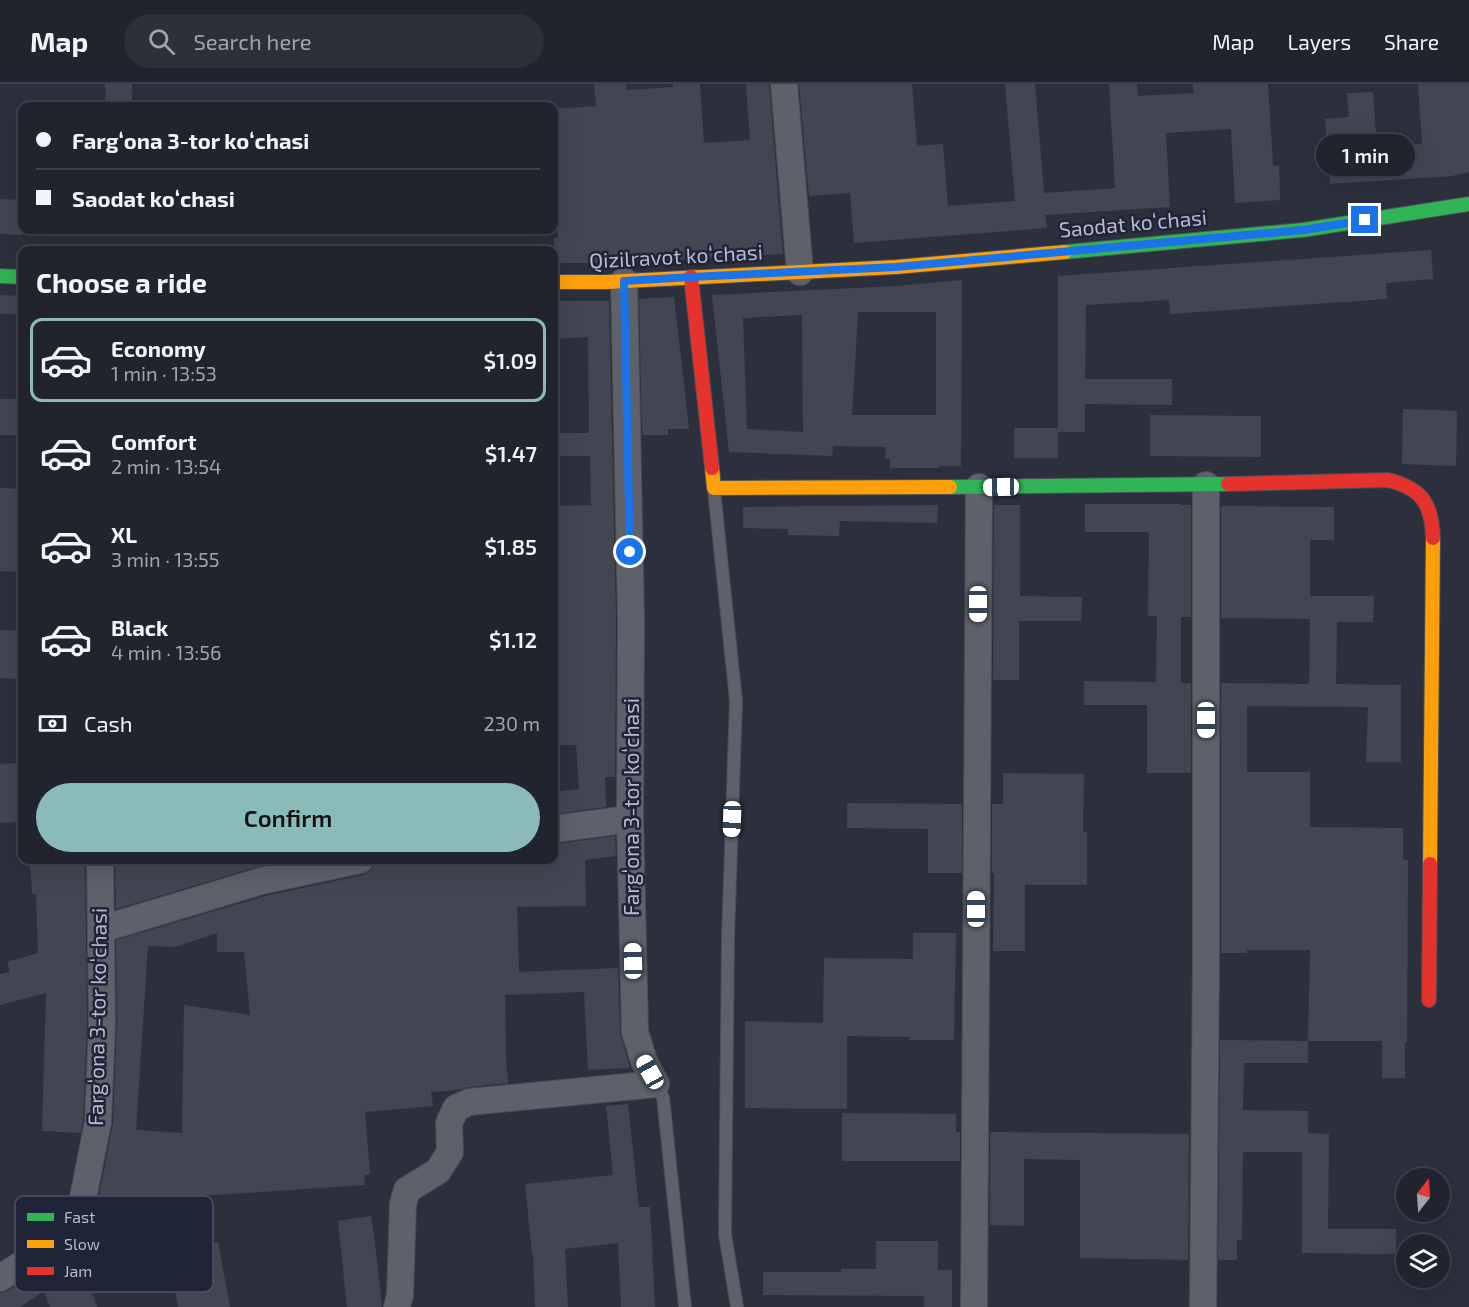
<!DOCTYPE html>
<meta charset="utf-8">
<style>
:root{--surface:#21242e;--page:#2d303a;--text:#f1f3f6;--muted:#a2a4aa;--line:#3e414a;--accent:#8bbbb9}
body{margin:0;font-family:"Exo 2",sans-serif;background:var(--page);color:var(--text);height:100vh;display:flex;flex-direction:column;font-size:22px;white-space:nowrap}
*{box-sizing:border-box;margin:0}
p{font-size:20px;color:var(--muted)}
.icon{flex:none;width:33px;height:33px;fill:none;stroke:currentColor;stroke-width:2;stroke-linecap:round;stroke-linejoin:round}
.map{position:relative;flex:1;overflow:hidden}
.sheet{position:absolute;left:18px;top:162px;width:540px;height:618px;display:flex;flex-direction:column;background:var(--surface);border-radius:12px;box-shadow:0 6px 24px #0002,0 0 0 2px var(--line)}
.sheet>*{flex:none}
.hud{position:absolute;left:18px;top:18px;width:540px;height:132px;border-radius:12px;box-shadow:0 6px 24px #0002,0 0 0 2px var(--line);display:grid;align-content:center;height:132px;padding:0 18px;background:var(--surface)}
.needle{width:39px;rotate:17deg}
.fabs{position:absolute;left:1396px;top:1084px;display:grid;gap:12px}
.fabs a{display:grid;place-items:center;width:54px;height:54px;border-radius:50%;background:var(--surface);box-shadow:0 6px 24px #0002,0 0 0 2px var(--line);font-size:30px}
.end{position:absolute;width:27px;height:27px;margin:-14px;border:8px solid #1a73e8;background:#fff;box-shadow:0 0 0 3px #fff}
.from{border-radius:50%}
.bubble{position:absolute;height:42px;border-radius:21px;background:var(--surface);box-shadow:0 6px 24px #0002,0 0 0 2px var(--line);font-size:20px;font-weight:600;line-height:42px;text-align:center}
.car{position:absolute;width:18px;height:36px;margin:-18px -9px;border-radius:8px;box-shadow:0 0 4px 2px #0007;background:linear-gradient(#fff 24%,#345 0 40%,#fff 0 76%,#345 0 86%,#fff 0)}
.hud b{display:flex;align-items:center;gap:21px;height:57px;font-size:22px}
.hud b+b{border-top:2px solid var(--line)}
.hud i{width:15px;height:15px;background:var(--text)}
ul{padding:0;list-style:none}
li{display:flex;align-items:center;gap:18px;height:84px;margin:0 12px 9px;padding:0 6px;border:3px solid transparent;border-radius:12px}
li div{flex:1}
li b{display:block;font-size:22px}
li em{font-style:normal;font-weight:600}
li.active{border-color:var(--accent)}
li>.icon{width:54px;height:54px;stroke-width:1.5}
h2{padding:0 18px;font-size:27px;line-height:72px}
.pay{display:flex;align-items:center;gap:15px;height:66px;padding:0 18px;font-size:22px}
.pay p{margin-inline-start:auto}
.primary-button{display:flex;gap:12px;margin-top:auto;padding:12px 18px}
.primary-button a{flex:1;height:69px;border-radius:36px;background:var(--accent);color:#111;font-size:24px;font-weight:600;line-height:69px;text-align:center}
header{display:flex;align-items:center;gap:36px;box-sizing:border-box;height:84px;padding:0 30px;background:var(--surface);border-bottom:2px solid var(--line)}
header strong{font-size:28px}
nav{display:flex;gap:33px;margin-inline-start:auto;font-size:21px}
.search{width:420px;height:54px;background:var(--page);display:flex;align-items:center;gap:15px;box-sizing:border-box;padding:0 21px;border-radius:33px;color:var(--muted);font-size:22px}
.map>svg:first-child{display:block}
.building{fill:#434652;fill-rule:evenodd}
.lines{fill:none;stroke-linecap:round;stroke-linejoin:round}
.lane-casing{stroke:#4a4d57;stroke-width:14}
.street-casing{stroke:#4a4d57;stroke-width:28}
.fast-casing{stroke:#4a4d57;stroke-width:16}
.slow-casing{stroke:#4a4d57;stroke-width:16}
.jam-casing{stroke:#4a4d57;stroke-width:16}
.lane{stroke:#5e606a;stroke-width:12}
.street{stroke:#5e606a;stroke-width:26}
.fast{stroke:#30b455;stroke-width:14}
.slow{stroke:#ff9f0a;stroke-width:14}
.jam{stroke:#e5322d;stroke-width:14}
.route{stroke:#1a73e8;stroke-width:8}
.labels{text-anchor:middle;stroke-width:5;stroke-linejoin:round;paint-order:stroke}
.street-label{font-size:21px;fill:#b8bbcd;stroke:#1f2438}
.key{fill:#1f2438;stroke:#4d5165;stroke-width:1.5}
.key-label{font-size:16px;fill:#b8bbcd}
</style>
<header>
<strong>Map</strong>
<div class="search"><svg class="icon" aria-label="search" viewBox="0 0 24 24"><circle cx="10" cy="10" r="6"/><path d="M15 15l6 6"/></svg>Search here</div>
<nav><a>Map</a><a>Layers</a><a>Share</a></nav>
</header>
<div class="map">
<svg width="1469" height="1223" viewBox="0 0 1469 1223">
<rect width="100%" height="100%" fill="#2c303d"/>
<!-- building -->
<g class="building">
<polygon points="105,0 132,0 132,22 106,22"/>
<polygon points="594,0 626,0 627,6 673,3 673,0 700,0 704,59 750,56 746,0 769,0 783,170 606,179 554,179 554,154 558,154 554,92 554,25 596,22"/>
<polygon points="799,0 912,0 917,62 943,60 948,122 1015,117 1005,0 1035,0 1044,109 1115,104 1109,0 1137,0 1138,12 1194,9 1193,0 1268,0 1273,82 1279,81 1280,116 1235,119 1231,45 1166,49 1170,123 1045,131 1047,144 854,159 850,109 809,112"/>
<polygon points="1418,0 1469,0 1469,88 1452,92 1330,100 1325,35 1349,33 1347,9 1373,8 1377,62 1422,60"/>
<polygon points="0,115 22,116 22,151 0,150"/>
<polygon points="1431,166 1433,195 1386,199 1387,215 1170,230 1169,216 1086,221 1085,295 1172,295 1172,321 1085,320 1085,348 1058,348 1058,374 1014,374 1014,344 1058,344 1058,192"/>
<path d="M962,196L961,382H939V384H890V375H885L886,363L833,362L832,372L729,368L712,211L897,202ZM858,228H936V331H852ZM802,231L803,348L747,345L743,234Z"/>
<polygon points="0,211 22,212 22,230 0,230"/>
<polygon points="674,213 689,345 668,345 668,351 642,351 639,215"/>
<polygon points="554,217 609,217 616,535 615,693 605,693 606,723 554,730 554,708 579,705 576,661 554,661 554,422 591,421 590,372 554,372 554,349 589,349 588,253 554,255"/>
<rect x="0" y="315" width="22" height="36"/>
<polygon points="1403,325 1457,327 1456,382 1402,380"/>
<polygon points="1150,331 1261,332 1261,373 1150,372"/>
<polygon points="0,404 22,405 22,488 0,487"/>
<polygon points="1085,420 1181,420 1181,421 1191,421 1191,533 1181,533 1181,599 1191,599 1191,689 1147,689 1147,621 1084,621 1084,597 1156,598 1157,532 1148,532 1149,448 1085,448"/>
<polygon points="938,421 937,439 840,437 839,452 788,451 788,445 743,444 743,423"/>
<polygon points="994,421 1020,421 1020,512 1082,513 1081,537 1019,537 1019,596 993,596"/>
<polygon points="1221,422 1334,423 1334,456 1310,456 1310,512 1374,512 1373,538 1337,538 1336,600 1401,601 1401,678 1366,678 1368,623 1247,622 1247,688 1310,688 1310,743 1403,744 1403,776 1408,776 1407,958 1405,958 1405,994 1382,994 1382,957 1308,957 1310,866 1247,866 1247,869 1221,869 1221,599 1309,600 1310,535 1221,534"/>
<polygon points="0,546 22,547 22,595 0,594"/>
<polygon points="22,679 22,738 0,739 0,680"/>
<polygon points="1003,689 1084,690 1083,748 1087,748 1087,801 1025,801 1025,867 993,867 994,789 992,789 992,720 1003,720"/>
<polygon points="847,719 962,720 962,789 928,789 928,745 847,744"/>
<path d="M615,752L616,772L585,776L586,822L517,823L519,888L618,884L620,949L630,984L588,986L584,908L505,911L506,974L508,999L468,1003L458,1006L431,1008L433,1022L365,1028L370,1090L364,1091L365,1101L200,1112L208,1160L218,1158L230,1223H178L171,1182L117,1180L87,1196L97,1223H50L44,1207L20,1223H0V1209L8,1207L62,1172L85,1149L93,1132L98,1117L113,1039L117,940L116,856L265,812L363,791L370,787L374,781L375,776H554V760ZM217,849V868H244L250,931L184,921L182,1049L136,1046L148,862L175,863Z"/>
<polygon points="30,776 85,776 87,940 83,1036 81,1049 42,1047 46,909 0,921 0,890 10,888 7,878 38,869 36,810 32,810"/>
<polygon points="115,776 290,776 257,783 116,825"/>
<polygon points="913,849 956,849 954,956 910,956 910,953 847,952 847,1025 745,1024 745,937 823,939 824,874 913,875"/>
<polygon points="1220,956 1308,957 1308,979 1244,979 1243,1026 1308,1027 1308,1049 1329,1050 1328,1145 1396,1145 1396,1170 1302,1169 1302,1068 1243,1068 1242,1156 1237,1156 1237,1176 1218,1176"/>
<polygon points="628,1020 639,1123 650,1123 655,1223 621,1223 618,1159 565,1165 568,1223 535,1223 533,1169 532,1170 525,1100 613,1091 606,1022"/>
<polygon points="842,1029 956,1030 956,1048 960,1048 960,1077 842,1077"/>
<polygon points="990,1048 1189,1050 1188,1176 1080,1174 1080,1076 1024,1075 1024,1142 990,1141"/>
<polygon points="371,1132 374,1151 382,1223 347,1223 338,1137"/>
<polygon points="876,1157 938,1157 938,1186 952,1186 952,1223 924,1223 924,1212 763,1211 763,1188 841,1188 841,1185 876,1185"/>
</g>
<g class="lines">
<defs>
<g id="lane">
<polyline points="714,406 736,617 728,853 725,1150 737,1223"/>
<polyline points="656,1000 663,1013 685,1223"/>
</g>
<g id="street">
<polyline points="784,0 800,188"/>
<polyline points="554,745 630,735"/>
<polyline points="102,845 261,797 360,776"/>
<polyline points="0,1194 52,1161 71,1142 79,1128 83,1114 98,1038 102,940 100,776"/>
<polyline points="397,1223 400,1211 403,1120 407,1106 438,1087 450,1068 449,1039 456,1024 469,1018 656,1000 644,977 635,948 630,735 631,535 624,197"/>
<polyline points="974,1223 979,403"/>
<polyline points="1203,1223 1206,870 1206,401"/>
</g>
<g id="fast">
<polyline points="1065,168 1303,146 1469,120"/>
<polyline points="0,192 22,193"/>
<polyline points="950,403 1228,400"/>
</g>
<g id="slow">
<polyline points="554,198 607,198 896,183 1065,168"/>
<polyline points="712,384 714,404 950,403"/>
<polyline points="1430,780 1433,454"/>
</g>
<g id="jam">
<polyline points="691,193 712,384"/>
<path d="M1228,400L1388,396C1421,404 1432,419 1433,454"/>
<polyline points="1429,916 1430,780"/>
</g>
</defs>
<!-- lane casing -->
<use href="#lane" class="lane-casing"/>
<!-- street casing -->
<use href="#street" class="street-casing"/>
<!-- fast casing -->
<use href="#fast" class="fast-casing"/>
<!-- slow casing -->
<use href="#slow" class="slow-casing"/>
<!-- jam casing -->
<use href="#jam" class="jam-casing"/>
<!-- lane -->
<use href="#lane" class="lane"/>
<!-- street -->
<use href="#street" class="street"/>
<!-- fast -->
<use href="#fast" class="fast"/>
<!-- slow -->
<use href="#slow" class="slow"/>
<!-- jam -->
<use href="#jam" class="jam"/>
</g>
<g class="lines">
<!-- route -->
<polyline class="route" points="630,468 624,197 691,193 896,183 1303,146 1365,136"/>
</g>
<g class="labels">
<!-- street labels -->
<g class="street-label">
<text transform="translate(1133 140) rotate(-5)" y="7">Saodat koʻchasi</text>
<text transform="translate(676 173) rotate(-3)" y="7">Qizilravot koʻchasi</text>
<text transform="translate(632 723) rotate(-90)" y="7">Fargʻona 3-tor koʻchasi</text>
<text transform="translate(98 933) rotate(-89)" y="7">Fargʻona 3-tor koʻchasi</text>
</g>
</g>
<!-- legend -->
<rect x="15" y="1112" width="198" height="96" rx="9" class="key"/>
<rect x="27" y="1129" width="27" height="8" fill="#30b455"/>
<rect x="27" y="1156" width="27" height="8" fill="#ff9f0a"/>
<rect x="27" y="1183" width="27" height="8" fill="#e5322d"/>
<g class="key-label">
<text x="64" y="1139">Fast</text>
<text x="64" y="1166">Slow</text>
<text x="64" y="1193">Jam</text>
</g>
</svg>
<div class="fabs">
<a><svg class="needle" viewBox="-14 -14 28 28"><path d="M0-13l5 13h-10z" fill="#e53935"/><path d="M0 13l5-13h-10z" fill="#a2a4aa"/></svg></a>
<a><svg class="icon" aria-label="layers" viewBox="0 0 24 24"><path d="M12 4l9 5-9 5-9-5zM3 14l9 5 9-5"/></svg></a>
</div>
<i class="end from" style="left:630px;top:468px"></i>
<i class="end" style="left:1365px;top:136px"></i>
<div class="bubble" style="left:1316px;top:50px;width:99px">1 min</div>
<i class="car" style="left:1001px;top:403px;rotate:269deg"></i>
<i class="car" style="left:978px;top:520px;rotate:180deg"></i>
<i class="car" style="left:1206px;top:636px;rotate:180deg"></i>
<i class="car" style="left:732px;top:735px;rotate:182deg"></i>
<i class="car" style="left:976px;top:825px;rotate:0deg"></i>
<i class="car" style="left:633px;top:877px;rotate:359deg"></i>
<i class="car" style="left:650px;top:988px;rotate:331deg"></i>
<div class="hud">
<b><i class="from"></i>Fargʻona 3-tor koʻchasi</b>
<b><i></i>Saodat koʻchasi</b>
</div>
<section class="sheet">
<h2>Choose a ride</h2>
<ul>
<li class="active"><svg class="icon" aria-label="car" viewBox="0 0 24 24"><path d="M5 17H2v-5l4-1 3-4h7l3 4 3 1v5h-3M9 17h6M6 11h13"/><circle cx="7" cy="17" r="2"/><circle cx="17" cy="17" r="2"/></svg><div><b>Economy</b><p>1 min · 13:53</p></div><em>$1.09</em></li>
<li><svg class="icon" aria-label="car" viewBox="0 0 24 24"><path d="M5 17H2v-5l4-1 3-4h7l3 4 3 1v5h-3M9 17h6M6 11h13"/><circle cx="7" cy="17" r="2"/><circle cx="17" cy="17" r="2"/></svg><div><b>Comfort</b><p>2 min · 13:54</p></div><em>$1.47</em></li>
<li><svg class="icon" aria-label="car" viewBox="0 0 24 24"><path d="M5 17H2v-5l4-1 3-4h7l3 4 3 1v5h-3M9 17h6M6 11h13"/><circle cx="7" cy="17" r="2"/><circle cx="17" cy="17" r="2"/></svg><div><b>XL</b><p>3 min · 13:55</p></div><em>$1.85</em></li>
<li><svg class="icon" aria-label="car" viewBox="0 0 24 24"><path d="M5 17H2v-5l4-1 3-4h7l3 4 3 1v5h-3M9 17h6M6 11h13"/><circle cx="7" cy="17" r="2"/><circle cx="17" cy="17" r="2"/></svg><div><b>Black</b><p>4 min · 13:56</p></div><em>$1.12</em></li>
</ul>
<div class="pay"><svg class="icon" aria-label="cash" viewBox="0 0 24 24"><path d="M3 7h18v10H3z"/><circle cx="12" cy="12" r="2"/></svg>Cash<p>230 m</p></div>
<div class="primary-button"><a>Confirm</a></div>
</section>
</div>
